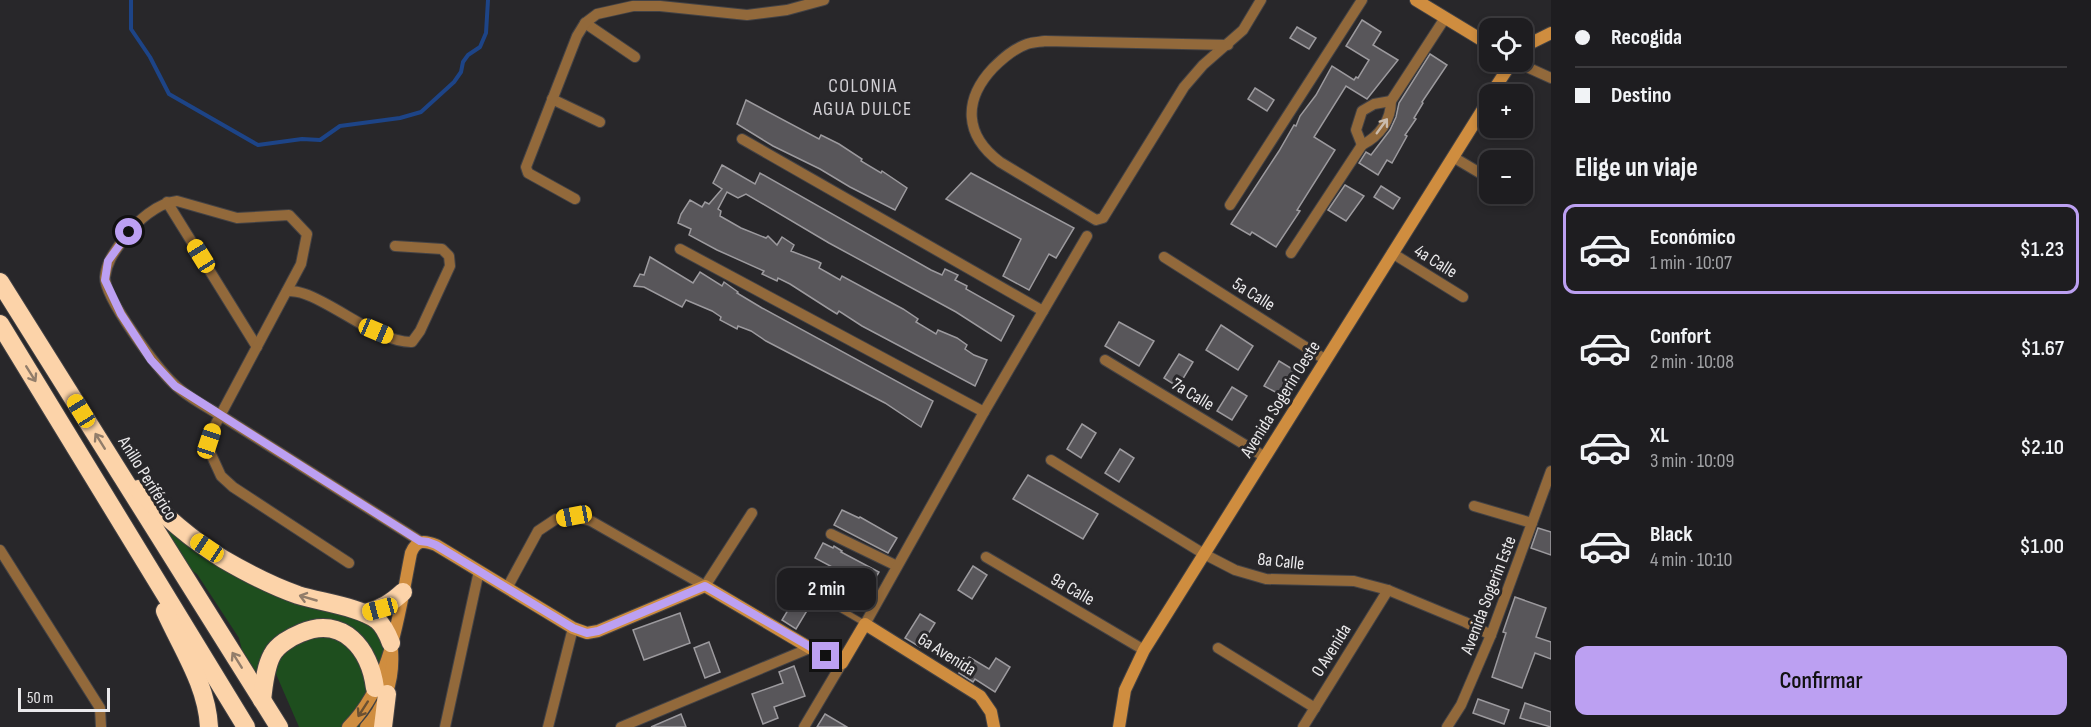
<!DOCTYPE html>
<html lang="es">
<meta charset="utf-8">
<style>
:root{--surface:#1e1d20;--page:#2b2a2d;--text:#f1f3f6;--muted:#a1a2a5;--line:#3c3b3e;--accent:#bca0f2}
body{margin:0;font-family:"Sofia Sans Condensed",sans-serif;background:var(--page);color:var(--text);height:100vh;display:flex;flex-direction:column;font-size:22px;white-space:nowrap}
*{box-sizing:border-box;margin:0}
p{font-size:20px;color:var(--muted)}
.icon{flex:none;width:33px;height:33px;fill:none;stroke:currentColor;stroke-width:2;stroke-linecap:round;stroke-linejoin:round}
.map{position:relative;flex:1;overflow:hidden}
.sheet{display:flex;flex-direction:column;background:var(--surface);width:540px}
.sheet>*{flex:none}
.banner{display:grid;align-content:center;height:132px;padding:0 24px;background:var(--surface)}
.fabs{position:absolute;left:1479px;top:18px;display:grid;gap:12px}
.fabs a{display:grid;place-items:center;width:54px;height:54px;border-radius:12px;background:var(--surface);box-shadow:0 3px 9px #0003,0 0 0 2px var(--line);font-size:30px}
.scale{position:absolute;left:18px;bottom:15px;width:92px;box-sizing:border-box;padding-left:6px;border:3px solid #eae9eb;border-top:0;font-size:16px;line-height:21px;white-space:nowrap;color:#eae9eb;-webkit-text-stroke:4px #28272a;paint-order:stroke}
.end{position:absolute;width:27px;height:27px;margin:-14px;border:8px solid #bca0f2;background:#111;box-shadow:0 0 0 3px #111}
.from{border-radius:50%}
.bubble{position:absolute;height:42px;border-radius:12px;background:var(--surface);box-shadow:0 3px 9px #0003,0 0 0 2px var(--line);font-size:20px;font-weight:600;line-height:42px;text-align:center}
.car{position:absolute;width:18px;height:36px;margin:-18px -9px;border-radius:8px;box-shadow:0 0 4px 2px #0007;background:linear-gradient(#f5c518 24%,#345 0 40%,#f5c518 0 76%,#345 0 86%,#f5c518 0)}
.banner b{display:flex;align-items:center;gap:21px;height:57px;font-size:22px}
.banner b+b{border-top:2px solid var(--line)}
.banner i{width:15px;height:15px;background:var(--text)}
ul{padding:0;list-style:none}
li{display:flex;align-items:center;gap:18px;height:90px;margin:0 12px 9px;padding:0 12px;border:3px solid transparent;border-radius:12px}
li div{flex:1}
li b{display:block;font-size:22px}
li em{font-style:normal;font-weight:600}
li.on{border-color:var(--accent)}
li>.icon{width:54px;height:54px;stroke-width:1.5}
h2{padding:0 24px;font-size:27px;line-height:72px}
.button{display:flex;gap:12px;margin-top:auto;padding:12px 24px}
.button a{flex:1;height:69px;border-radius:12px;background:var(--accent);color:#111;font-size:24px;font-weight:600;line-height:69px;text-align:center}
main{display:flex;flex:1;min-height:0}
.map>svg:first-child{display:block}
.green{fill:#1e4e1e}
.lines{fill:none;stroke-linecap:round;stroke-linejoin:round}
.stream{stroke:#1d4487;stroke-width:4}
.building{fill:#58565a;stroke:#9c9a9e;stroke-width:1.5}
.lane-casing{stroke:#434245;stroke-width:7}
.street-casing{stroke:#434245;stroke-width:12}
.secondary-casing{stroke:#434245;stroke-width:14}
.highway-casing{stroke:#434245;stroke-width:20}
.lane{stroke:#92693b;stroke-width:5}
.street{stroke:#92693b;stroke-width:10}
.secondary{stroke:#cf8d3f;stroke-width:12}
.highway{stroke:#fcd3a9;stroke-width:18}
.oneway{stroke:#cbbcad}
.oneway2{stroke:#927d6a}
.oneway3{stroke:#6b5032}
.route{stroke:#bca0f2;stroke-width:8}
.labels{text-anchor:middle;stroke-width:6;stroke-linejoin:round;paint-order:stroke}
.street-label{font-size:18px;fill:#eae9eb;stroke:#28272a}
.neighbourhood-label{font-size:20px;letter-spacing:1.5px;fill:#d0ced3;stroke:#28272a}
</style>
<main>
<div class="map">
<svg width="1551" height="727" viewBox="0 0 1551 727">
<rect width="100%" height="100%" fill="#28272a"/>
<!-- green -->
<polygon class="green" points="176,527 223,559 386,631 383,727 299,727 276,674 266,671 249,679 239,638 197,574 174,559 160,537"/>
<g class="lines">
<!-- stream -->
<polyline class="stream" points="131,0 131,29 150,57 169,94 258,145 302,139 320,140 340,126 400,118 421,112 454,82 461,72 463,62 468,55 480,47 486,33 488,0"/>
</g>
<!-- building -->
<g class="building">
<polygon points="1362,20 1381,32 1373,45 1398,60 1367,99 1346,86 1314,137 1335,150 1297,210 1300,211 1276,247 1252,232 1250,235 1231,224 1279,151 1294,125 1296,126 1300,116 1316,95 1332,66 1354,80 1356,77 1358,78 1369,60 1346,46"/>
<polygon points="1297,27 1316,38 1309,49 1290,38"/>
<polygon points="1430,54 1447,65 1422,102 1423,103 1414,118 1416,119 1405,135 1407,136 1392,163 1387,160 1378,175 1359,163 1366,152 1371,155 1390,130 1396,117 1399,103"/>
<polygon points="1255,88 1274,100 1267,111 1248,99"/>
<polygon points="746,100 819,139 821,135 839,144 862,159 861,161 881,173 882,171 907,188 895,210 850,187 820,169 773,146 737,124"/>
<polygon points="722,165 755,184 760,173 931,270 942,275 945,269 958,275 955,280 967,286 966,289 1014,316 1001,341 956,312 829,243 746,194 738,198 727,192 718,209 721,211 720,216 741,228 766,238 768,236 777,245 782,237 794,245 791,251 817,261 821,263 819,268 828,273 840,280 842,276 903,309 918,319 916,322 936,334 938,330 957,338 967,345 965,349 974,355 987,360 975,386 862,326 839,311 837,314 829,309 790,284 778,278 777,281 762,274 764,271 717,250 689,235 691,229 678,223 681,214 690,200 702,207 705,202 709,204 722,189 713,183"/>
<polygon points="971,173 1074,228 1056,258 1049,254 1029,290 1003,276 1021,239 946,199"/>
<polygon points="1345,185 1364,196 1346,221 1328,210"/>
<polygon points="1381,186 1400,198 1393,209 1374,197"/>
<polygon points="650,257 693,283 700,272 722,286 724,282 738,292 737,293 762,308 933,401 921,427 885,403 766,341 751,331 738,326 737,329 720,320 721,317 712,311 686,300 682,307 644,287 634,286 640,274 644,275"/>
<polygon points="1119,322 1154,341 1139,366 1105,346"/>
<polygon points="1221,325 1253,346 1238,370 1206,350"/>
<polygon points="1179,354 1193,362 1178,387 1164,378"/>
<polygon points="1279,361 1294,370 1279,394 1264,386"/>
<polygon points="1232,387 1247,396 1232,420 1217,411"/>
<polygon points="1082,424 1096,433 1081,458 1067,449"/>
<polygon points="1120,449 1134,458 1119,482 1105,473"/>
<polygon points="1028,475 1098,514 1083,539 1013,499"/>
<polygon points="842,510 859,518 860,517 897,538 888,553 834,525"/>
<polygon points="1538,528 1551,532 1551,555 1531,548"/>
<polygon points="823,543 833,548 834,546 842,551 841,552 879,572 870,587 815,558"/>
<polygon points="973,566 987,575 972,599 958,590"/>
<polygon points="797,595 811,604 796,629 782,620"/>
<polygon points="1515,597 1546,608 1536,637 1551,642 1551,659 1535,653 1522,688 1492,677 1506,633 1503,632"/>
<polygon points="680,613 690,643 644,660 633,630"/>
<polygon points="920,614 935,623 920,647 905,638"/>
<polygon points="709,642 720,672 705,678 694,648"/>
<polygon points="969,657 989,669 996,658 1010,667 995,692 975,679 973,682 959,673"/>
<polygon points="794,666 805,696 774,707 778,718 763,724 752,694 783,683 779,672"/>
<polygon points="1478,699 1509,710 1504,724 1473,713"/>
<polygon points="1525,703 1551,712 1551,727 1520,718"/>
<polygon points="681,714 686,727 651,727"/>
<polygon points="825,714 847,727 817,727"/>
</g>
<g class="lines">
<defs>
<polyline id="lane" points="782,575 864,623"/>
<g id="street">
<polyline points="585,23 635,57"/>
<path d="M1228,45L1045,41C1040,42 1033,42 1027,44C1013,49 1003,58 993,68C963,100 964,135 1000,162L1096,220L1103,218L1184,87L1203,65L1243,30L1261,0"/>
<polyline points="1516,62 1551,78"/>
<polyline points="552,99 600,122"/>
<polyline points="742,139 1043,311"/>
<polyline points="1362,145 1356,130 1362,111 1374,104 1391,101"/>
<polyline points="1453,157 1490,179"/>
<polyline points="1513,194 1524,200"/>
<polyline points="575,199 528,173 526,167 577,36 585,23 597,14 633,6 660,6 747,15 787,10 824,0"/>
<polyline points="167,202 257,347"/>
<polyline points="1230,205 1362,0"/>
<polyline points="680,249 984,412"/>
<path d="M1291,253L1362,145C1380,136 1391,120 1391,101L1445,18"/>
<polyline points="1392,253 1463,297"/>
<polyline points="1164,257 1326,360"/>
<path d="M287,291C293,291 300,292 305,294C337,305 380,343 412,342L420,331L450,266L449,256L442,249L395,246"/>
<polyline points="1105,360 1265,457"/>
<polyline points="1051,460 1204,554 1235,570 1266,579 1354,581 1388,590 1465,622 1491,635"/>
<polyline points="1474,506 1532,523"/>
<polyline points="831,534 897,566"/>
<polyline points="0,550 100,708 101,727"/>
<polyline points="986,557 1144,650"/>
<path d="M349,563L233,487L221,476L210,452L209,441L213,429L301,264L307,234L289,215L237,218L177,201C157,203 137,221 125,237C116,250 107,260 105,277C104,298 158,369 174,384C187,397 205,406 220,415L420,541"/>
<polyline points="507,588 538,531 556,519 574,516 591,521 705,586 752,513"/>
<polyline points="865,624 984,412 1087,236"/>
<polyline points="1218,648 1315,708"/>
<polyline points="445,727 479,571"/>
<polyline points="548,727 573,628"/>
<polyline points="621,727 810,648"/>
<polyline points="804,727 842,663"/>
<polyline points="1303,727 1388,590"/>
<polyline points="1447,727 1461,705 1491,635 1551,471"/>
</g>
<g id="secondary">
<polyline points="1416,0 1490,45"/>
<polyline points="1522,51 1531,43 1551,33"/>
<polyline points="1491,94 1512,62"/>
<path d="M348,727C392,683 399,612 411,553C416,540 424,540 436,545L573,628L587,633L598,631L705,586L810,648L842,663L865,624L980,696L991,712L994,727"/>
<path d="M366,727C385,706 394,680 392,651"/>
<polyline points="1119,727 1125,690 1144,650 1490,98"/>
</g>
<g id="highway">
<polyline points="0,282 279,727"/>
<polyline points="0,324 246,727"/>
<path d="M138,489C165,516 190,539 223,559C247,573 272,586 298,595C320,602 360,607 377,620C384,626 388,635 391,643"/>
<path d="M165,611C182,649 207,685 209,727"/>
<path d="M365,613C381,609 391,603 403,592"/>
<path d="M262,700C264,685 265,668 272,655C277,645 291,637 301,633C343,615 370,649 375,688"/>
<polyline points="383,727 387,694"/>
</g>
</defs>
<!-- lane casing -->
<use href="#lane" class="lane-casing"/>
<!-- street casing -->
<use href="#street" class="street-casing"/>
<!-- secondary casing -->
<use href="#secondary" class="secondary-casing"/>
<!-- highway casing -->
<use href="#highway" class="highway-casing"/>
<!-- lane -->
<use href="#lane" class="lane"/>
<!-- street -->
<use href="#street" class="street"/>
<!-- secondary -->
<use href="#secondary" class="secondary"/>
<!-- highway -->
<use href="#highway" class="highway"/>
</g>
<!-- one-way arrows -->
<defs><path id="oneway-shaft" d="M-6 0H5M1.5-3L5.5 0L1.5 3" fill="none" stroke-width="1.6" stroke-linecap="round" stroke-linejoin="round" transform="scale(1.5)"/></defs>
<use class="oneway" href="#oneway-shaft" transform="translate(1382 126) rotate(-54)"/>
<g class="oneway2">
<use href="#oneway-shaft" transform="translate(31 374) rotate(58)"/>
<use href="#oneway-shaft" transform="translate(100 441) rotate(-122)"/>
<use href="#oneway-shaft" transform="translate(308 598) rotate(-164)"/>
<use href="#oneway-shaft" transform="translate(237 660) rotate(-122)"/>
</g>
<use class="oneway3" href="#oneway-shaft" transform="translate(363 709) rotate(123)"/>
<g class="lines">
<!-- route -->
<polyline class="route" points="129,232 108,261 105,280 121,314 151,360 175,386 420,541 428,542 436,545 573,628 587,633 598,631 705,586 826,656"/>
</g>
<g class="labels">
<!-- street labels -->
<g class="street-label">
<text transform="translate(1436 261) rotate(32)" y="6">4a Calle</text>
<text transform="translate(1254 294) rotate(32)" y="6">5a Calle</text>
<text transform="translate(1193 394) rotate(31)" y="6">7a Calle</text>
<text transform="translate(1280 399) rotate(-58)" y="6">Avenida Sogerin Oeste</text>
<text transform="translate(148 478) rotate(58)" y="6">Anillo Periférico</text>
<text transform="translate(1281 561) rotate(6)" y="6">8a Calle</text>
<text transform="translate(1073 589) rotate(30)" y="6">9a Calle</text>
<text transform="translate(1488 595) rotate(-69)" y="6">Avenida Sogerin Este</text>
<text transform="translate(1331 650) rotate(-58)" y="6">0 Avenida</text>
<text transform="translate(947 654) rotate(32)" y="6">6a Avenida</text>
</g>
<!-- neighbourhood labels -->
<g class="neighbourhood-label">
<text x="863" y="92">COLONIA<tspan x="863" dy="23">AGUA DULCE</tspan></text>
</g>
</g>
</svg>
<div class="fabs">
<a><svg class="icon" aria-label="locate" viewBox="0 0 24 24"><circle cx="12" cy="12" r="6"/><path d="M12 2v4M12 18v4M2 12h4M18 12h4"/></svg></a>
<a>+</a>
<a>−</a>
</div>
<div class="scale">50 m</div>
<i class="end from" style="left:129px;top:232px"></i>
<i class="end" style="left:826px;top:656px"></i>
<div class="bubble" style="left:777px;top:568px;width:99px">2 min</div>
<i class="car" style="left:201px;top:256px;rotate:328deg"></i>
<i class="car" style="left:376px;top:331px;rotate:113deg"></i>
<i class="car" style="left:81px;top:411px;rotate:328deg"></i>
<i class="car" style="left:209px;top:441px;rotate:18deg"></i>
<i class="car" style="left:574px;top:516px;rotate:259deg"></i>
<i class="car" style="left:207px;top:548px;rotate:304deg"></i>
<i class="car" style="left:380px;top:609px;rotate:255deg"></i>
</div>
<section class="sheet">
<div class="banner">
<b><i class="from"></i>Recogida</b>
<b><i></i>Destino</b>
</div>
<h2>Elige un viaje</h2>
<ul>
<li class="on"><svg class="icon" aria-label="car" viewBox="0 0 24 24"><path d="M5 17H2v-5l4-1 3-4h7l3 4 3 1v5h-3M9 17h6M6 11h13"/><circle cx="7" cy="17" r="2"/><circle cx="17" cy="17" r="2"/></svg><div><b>Económico</b><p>1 min · 10:07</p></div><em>$1.23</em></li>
<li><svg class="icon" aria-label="car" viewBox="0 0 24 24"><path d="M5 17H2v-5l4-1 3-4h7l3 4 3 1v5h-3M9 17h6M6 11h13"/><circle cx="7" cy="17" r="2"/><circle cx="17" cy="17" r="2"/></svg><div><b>Confort</b><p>2 min · 10:08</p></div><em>$1.67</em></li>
<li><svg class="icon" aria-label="car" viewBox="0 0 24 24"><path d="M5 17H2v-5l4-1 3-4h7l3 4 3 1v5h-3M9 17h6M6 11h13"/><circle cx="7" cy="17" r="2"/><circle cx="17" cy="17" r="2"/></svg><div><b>XL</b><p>3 min · 10:09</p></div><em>$2.10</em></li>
<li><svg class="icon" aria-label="car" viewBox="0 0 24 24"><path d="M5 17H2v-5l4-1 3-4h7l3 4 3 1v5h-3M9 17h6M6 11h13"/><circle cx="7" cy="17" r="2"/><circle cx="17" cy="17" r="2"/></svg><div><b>Black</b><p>4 min · 10:10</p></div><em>$1.00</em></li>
</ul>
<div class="button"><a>Confirmar</a></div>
</section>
</main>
